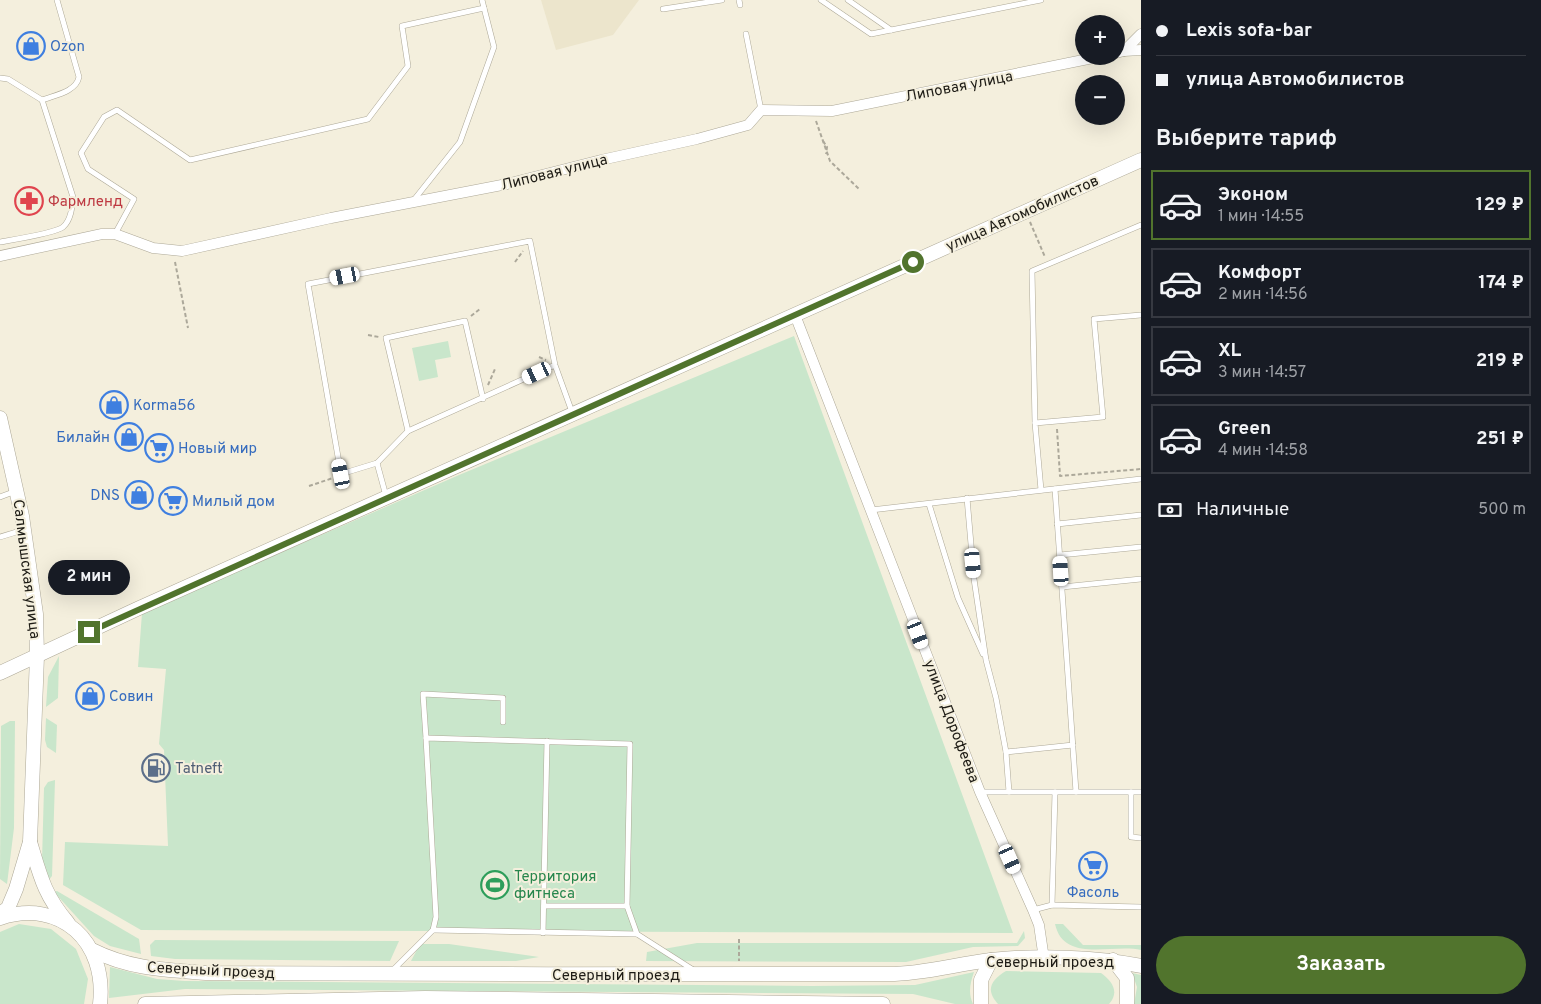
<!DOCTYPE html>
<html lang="ru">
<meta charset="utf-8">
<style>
:root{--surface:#171b24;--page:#20242c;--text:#f1f3f6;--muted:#9ea1a6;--line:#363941;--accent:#51742d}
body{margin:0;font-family:Overpass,sans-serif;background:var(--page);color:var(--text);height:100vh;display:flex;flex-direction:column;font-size:19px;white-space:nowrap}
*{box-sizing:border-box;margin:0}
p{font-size:16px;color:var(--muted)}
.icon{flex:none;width:28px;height:28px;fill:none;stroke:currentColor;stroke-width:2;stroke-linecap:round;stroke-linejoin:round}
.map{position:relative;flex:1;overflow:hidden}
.panel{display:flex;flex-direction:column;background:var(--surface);width:400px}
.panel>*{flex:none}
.guide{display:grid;align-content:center;height:110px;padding:0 15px;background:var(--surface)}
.fabs{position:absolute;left:1075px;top:15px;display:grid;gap:10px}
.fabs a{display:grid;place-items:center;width:50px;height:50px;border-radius:50%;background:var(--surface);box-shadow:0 5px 20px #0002;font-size:25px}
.end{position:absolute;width:22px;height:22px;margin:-11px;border:6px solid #51742d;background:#fff;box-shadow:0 0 0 2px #fff}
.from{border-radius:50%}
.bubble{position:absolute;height:35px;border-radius:18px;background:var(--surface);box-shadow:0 5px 20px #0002;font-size:16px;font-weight:700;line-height:35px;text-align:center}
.car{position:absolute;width:15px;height:30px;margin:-15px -8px;border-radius:6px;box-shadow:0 0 4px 1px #0007;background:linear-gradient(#fff 24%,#345 0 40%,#fff 0 76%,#345 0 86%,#fff 0)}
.guide b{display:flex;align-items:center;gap:18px;height:48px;font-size:19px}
.guide b+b{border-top:1px solid var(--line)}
.guide i{width:12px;height:12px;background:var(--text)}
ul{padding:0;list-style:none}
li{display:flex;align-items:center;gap:15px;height:70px;margin:0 10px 8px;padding:0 5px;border:2px solid var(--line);border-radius:0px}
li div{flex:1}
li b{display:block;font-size:19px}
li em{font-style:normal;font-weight:700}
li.active{border-color:var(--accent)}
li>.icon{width:45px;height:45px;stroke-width:1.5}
h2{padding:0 15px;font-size:22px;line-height:60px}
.pay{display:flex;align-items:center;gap:12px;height:55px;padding:0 15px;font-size:19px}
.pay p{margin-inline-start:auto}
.primary-button{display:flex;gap:10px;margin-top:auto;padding:10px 15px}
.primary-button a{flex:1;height:58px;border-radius:30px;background:var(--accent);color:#fff;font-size:20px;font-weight:700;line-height:58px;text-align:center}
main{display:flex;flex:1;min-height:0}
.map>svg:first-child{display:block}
.built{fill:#ece5cc}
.green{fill:#c9e6cb}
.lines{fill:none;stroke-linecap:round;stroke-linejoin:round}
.lane-casing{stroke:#ada897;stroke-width:6}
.street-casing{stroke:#ada897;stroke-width:11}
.secondary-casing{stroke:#ada897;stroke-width:15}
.path{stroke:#aca89a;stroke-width:2;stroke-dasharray:4 2.5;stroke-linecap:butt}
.lane{stroke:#fff;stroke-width:5}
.street{stroke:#fff;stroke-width:10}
.secondary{stroke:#fff;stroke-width:14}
.route{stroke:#51742d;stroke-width:6}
.labels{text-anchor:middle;stroke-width:4;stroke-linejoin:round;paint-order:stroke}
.shop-label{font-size:15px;fill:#366cbe;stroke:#f4efdd;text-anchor:start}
.street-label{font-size:15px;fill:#1e1c16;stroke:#f4efdd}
.health-label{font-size:15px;fill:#be3a42;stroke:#f4efdd;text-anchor:start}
.service-label{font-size:15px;fill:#4e5e75;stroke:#f4efdd;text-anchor:start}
.leisure-label{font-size:15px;fill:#27864d;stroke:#f4efdd;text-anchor:start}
</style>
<main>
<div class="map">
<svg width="1141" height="1004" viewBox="0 0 1141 1004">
<rect width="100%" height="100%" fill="#f4efdd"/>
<!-- built -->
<polygon class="built" points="541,0 639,0 613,35 556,50"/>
<!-- green -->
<g class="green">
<polygon points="794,336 1013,933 141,930 63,885 65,842 168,846 164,750 159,744 166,669 138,667 142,613 459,475"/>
<polygon points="448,341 451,357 435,360 438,377 419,381 412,348"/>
<polygon points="59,656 58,698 46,707 48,677"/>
<polygon points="46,718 57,725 56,753 47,747 45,740"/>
<polygon points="10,721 15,721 14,828 7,884 0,879 1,726"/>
<polygon points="55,780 52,876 48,881 42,861 44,788 48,782"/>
<polygon points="57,891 139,939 141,954 110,946 94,936 54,892"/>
<polygon points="19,924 51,929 76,949 88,979 84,1004 0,1004 0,932"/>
<path d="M1055,924H1063L1083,945H1141V950C1113,943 1064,964 1055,924Z"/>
<polygon points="1024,931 1025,938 1018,946 973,947 906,962 646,961 647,952 697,943 1017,943"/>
<polygon points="155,940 399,941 390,961 175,959 151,956 150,945"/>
<polygon points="420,944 449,944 539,957 516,961 411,961"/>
<path d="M110,967L157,979L185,981L812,986L915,985L974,972C970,984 968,993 973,1004H955L913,994L185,989L109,998Z"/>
<path d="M1006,971L1101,973C1112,981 1120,992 1109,1004H998C985,990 991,980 1006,971Z"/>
<polygon points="1132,973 1141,975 1141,1004 1134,1004 1137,987"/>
</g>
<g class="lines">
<defs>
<g id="lane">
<polyline points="739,0 740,5"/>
<polyline points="821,0 871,34 1041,0"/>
<polyline points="848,0 891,30"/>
<polyline points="663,9 722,0"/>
<polyline points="746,34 761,110"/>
<path d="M0,78L8,79L42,100C55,95 76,92 79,77L57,0"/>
<polyline points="413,201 460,142 494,47 484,8"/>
<polyline points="115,234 134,199 88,169 81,153 104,117 117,110 190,160 368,119 408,66 402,26 484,8 482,0"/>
<path d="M0,242C11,240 56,233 63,227C71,220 72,208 73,197L42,100"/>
<polyline points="555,365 408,431 377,463 341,474 308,284 530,241 555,365 572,412"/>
<polyline points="1035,423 1032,271 1141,225"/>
<polyline points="408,431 386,338 465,321 483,399"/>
<polyline points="377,463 386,496"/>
<polyline points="1055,489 1076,792"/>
<polyline points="1041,490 1035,423 1103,417 1094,319 1141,315"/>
<polyline points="0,497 16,491"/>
<polyline points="967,498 974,579 986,660 996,698 1006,752 1009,792"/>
<polyline points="929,504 958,598 983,654"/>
<polyline points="871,510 1141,479"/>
<polyline points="1057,524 1141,515"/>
<polyline points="0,537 23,530"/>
<polyline points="1060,555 1141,547"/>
<polyline points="1062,587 1141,579"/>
<polyline points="426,738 423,694 503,698 503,722"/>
<polyline points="1006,752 1073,745"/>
<polyline points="980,792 1131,792 1131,837 1141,838"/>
<polyline points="1131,792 1141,792"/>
<polyline points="1052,905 1055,792"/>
<polyline points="544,906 627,906"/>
<polyline points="1033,910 1052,905 1141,907"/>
<polyline points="433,930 637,934"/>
<polyline points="543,933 547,741"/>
<polyline points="391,972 433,930 436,917 426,738 630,744 627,906 637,934 695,971"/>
</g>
<g id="street">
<polyline points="1124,51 1141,50"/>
<polyline points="1116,53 1124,51 1141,34"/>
<polyline points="0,256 102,234 115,234 153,248 182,251 331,218 507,184 601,160 697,139 748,125 761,110 832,111 1103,56"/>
<polyline points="795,315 980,792 1033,910 1039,925 1044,959"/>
</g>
<g id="secondary">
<polyline points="0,418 22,516 36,614 37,656 30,842 16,889 8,908 0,914"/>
<polyline points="0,673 137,609 1141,160"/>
<path d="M30,842C40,875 44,895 68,923"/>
<path d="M0,918C61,898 107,942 100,1004"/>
<path d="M92,950C130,969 165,970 206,973C434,974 661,975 889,974C924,974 956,964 991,960C1036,955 1097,957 1141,966"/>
<polyline points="1113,960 1127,978 1127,1004"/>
<polyline points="145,1004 425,998 883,1004"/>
<polyline points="981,1004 981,980 991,960"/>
</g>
</defs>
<!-- lane casing -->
<use href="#lane" class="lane-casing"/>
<!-- street casing -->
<use href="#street" class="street-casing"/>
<!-- secondary casing -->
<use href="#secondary" class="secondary-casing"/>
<!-- path -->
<g class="path">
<polyline points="816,121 830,161 859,189"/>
<polyline points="823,141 827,147 826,154"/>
<polyline points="1030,222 1045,257"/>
<polyline points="175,262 188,328"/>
<polyline points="515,262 523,251"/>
<polyline points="471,316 480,309"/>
<polyline points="368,335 379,337"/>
<polyline points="539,357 546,360"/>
<polyline points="488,385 495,369"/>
<polyline points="1057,429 1060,476 1141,469"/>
<polyline points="309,486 333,478"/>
<polyline points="739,939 739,961"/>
</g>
<!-- lane -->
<use href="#lane" class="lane"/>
<!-- street -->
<use href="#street" class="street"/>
<!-- secondary -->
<use href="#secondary" class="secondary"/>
</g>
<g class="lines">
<!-- route -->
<polyline class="route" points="89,632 913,262"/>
</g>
<!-- icons -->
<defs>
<symbol id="shop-ring" viewBox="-11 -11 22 22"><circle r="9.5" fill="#f4efdd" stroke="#3f7fe0" stroke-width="1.5"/><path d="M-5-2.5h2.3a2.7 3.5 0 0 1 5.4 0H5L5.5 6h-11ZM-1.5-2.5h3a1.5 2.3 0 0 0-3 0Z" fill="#3f7fe0"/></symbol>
<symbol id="pharmacy-ring" viewBox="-11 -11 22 22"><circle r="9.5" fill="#f4efdd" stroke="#e0444e" stroke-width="1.5"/><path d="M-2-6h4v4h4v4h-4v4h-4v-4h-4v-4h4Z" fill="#e0444e"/></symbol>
<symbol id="supermarket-ring" viewBox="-11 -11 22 22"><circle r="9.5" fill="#f4efdd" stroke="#3f7fe0" stroke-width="1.5"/><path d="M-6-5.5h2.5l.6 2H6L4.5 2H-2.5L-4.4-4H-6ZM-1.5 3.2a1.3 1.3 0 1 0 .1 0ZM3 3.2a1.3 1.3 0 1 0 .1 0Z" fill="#3f7fe0"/></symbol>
<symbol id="fuel-ring" viewBox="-11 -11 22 22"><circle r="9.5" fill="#f4efdd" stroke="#5c6f8a" stroke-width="1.5"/><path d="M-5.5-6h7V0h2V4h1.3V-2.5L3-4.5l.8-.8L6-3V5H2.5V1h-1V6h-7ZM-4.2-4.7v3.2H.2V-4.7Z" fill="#5c6f8a"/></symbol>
<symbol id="stadium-ring" viewBox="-11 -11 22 22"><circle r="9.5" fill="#f4efdd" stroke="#2e9e5b" stroke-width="1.5"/><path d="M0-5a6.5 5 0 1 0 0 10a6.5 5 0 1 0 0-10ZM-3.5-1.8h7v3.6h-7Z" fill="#2e9e5b"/></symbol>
</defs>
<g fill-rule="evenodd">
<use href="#shop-ring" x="15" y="30" width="32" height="32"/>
<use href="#pharmacy-ring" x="13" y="185" width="32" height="32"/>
<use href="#shop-ring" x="98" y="389" width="32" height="32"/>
<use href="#shop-ring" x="113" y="421" width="32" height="32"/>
<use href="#supermarket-ring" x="143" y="432" width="32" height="32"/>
<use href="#shop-ring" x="123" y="479" width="32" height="32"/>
<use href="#supermarket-ring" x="157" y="485" width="32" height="32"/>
<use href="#shop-ring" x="74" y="680" width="32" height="32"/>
<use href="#fuel-ring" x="140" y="752" width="32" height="32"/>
<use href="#supermarket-ring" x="1077" y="850" width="32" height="32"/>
<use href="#stadium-ring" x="479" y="869" width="32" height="32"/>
</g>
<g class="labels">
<!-- shop labels -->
<g class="shop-label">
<text x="50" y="51">Ozon</text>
<text x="133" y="410">Korma56</text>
<text x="110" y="442" text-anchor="end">Билайн</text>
<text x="178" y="453">Новый мир</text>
<text x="120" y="500" text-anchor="end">DNS</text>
<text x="192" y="506">Милый дом</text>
<text x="109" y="701">Совин</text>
<text x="1093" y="897" text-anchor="middle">Фасоль</text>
</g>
<!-- street labels -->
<g class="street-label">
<text transform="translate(959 86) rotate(-11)" y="5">Липовая улица</text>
<text transform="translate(554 172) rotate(-14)" y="5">Липовая улица</text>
<text transform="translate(1022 213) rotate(-24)" y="5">улица Автомобилистов</text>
<text transform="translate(27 569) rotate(83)" y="5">Салмышская улица</text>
<text transform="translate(952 721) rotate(69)" y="5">улица Дорофеева</text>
<text x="1050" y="967">Северный проезд</text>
<text transform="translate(211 970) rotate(3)" y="5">Северный проезд</text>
<text x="616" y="980">Северный проезд</text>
</g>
<!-- health labels -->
<g class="health-label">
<text x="48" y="206">Фармленд</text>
</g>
<!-- service labels -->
<g class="service-label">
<text x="175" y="773">Tatneft</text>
</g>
<!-- leisure labels -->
<g class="leisure-label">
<text x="514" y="881">Территория<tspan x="514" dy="17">фитнеса</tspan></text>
</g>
</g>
</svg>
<div class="fabs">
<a>+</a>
<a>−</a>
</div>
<i class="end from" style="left:913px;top:262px"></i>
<i class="end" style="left:89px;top:632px"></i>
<div class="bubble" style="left:48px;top:560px;width:82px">2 мин</div>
<i class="car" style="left:345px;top:276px;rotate:259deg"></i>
<i class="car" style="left:537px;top:373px;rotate:245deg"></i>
<i class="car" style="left:341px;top:474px;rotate:349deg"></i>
<i class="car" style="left:973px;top:563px;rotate:175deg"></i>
<i class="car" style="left:1061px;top:571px;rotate:356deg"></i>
<i class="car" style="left:918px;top:634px;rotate:159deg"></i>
<i class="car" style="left:1010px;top:859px;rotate:156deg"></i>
</div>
<section class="panel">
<div class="guide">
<b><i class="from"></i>Lexis sofa-bar</b>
<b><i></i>улица Автомобилистов</b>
</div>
<h2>Выберите тариф</h2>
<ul>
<li class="active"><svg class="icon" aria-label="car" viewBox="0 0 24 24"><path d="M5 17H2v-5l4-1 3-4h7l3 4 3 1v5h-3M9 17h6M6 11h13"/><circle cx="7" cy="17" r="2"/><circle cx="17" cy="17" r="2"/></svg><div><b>Эконом</b><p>1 мин · 14:55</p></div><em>129 ₽</em></li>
<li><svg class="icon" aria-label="car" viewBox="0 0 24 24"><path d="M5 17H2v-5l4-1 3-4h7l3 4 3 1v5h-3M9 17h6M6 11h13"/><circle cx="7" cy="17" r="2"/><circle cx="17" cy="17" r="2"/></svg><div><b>Комфорт</b><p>2 мин · 14:56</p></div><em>174 ₽</em></li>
<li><svg class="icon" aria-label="car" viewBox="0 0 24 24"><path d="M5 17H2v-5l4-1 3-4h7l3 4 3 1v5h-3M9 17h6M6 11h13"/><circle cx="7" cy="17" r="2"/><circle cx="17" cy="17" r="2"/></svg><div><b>XL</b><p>3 мин · 14:57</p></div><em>219 ₽</em></li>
<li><svg class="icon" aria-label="car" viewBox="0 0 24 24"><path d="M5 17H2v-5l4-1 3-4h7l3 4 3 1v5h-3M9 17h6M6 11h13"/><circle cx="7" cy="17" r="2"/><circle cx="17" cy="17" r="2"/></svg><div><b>Green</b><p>4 мин · 14:58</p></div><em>251 ₽</em></li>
</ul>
<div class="pay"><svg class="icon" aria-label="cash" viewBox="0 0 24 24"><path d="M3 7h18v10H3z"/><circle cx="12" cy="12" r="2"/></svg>Наличные<p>500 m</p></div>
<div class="primary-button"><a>Заказать</a></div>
</section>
</main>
